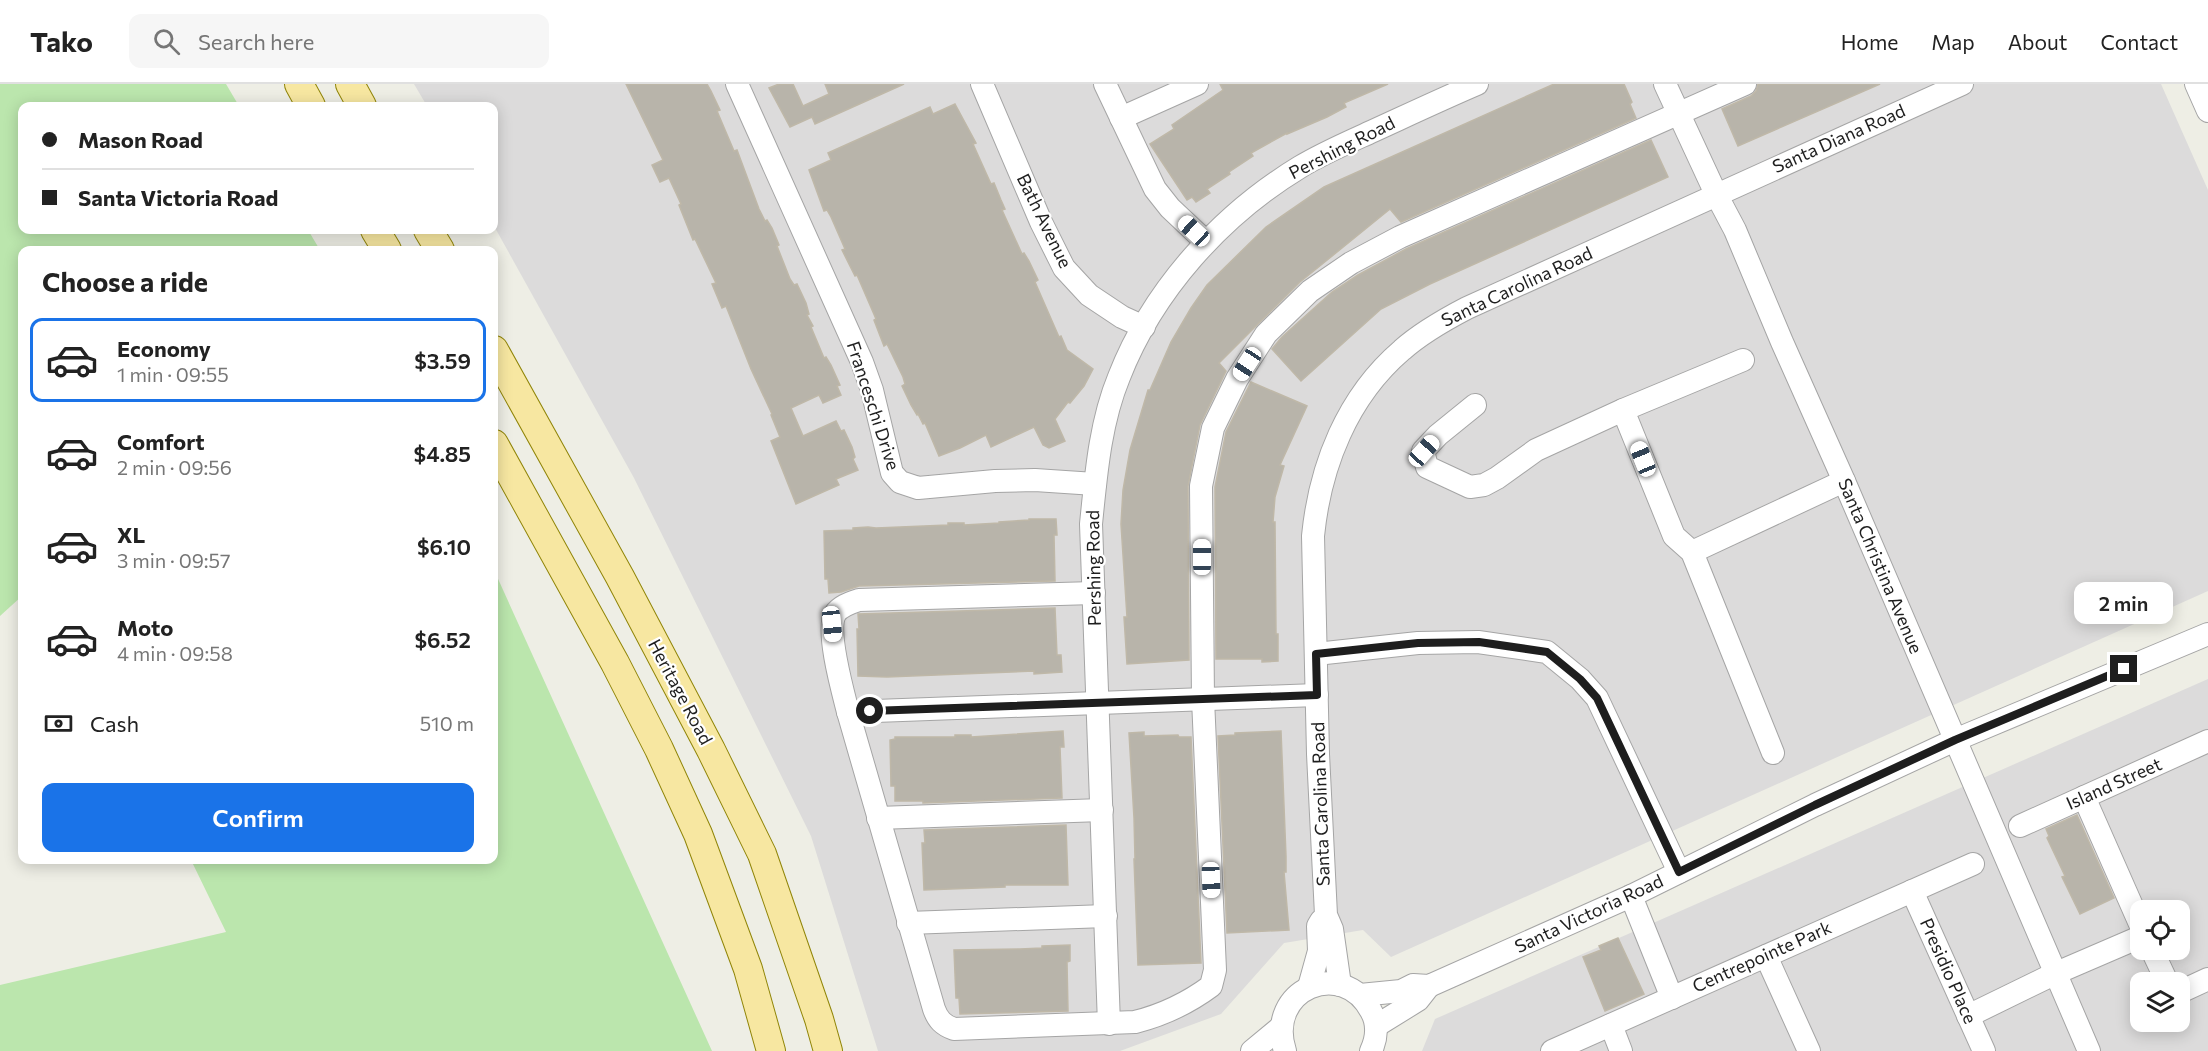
<!DOCTYPE html>
<meta charset="utf-8">
<style>
:root{--surface:#fff;--page:#f6f6f6;--text:#222;--muted:#767676;--line:#e0e0e0;--accent:#1a73e8}
body{margin:0;font-family:Commissioner,sans-serif;background:var(--page);color:var(--text);height:100vh;display:flex;flex-direction:column;font-size:22px;white-space:nowrap}
*{box-sizing:border-box;margin:0}
p{font-size:20px;color:var(--muted)}
.icon{flex:none;width:33px;height:33px;fill:none;stroke:currentColor;stroke-width:2;stroke-linecap:round;stroke-linejoin:round}
.map{position:relative;flex:1;overflow:hidden}
.drawer{position:absolute;left:18px;top:162px;width:480px;height:618px;display:flex;flex-direction:column;background:var(--surface);border-radius:12px;box-shadow:0 3px 15px #0003}
.drawer>*{flex:none}
.top-card{position:absolute;left:18px;top:18px;width:480px;height:132px;border-radius:12px;box-shadow:0 3px 15px #0003;display:grid;align-content:center;height:132px;padding:0 24px;background:var(--surface)}
.controls{position:absolute;left:2130px;top:816px;display:grid;gap:12px}
.controls a{display:grid;place-items:center;width:60px;height:60px;border-radius:12px;background:var(--surface);box-shadow:0 3px 15px #0003;font-size:30px}
.end{position:absolute;width:27px;height:27px;margin:-14px;border:8px solid #1e1e1e;background:#fff;box-shadow:0 0 0 3px #fff}
.from{border-radius:50%}
.bubble{position:absolute;height:42px;border-radius:12px;background:var(--surface);box-shadow:0 3px 15px #0003;font-size:20px;font-weight:600;line-height:42px;text-align:center}
.car{position:absolute;width:18px;height:36px;margin:-18px -9px;border-radius:8px;box-shadow:0 0 4px 2px #0007;background:linear-gradient(#fff 24%,#345 0 40%,#fff 0 76%,#345 0 86%,#fff 0)}
.top-card b{display:flex;align-items:center;gap:21px;height:57px;font-size:22px}
.top-card b+b{border-top:2px solid var(--line)}
.top-card i{width:15px;height:15px;background:var(--text)}
ul{padding:0;list-style:none}
li{display:flex;align-items:center;gap:18px;height:84px;margin:0 12px 9px;padding:0 12px;border:3px solid transparent;border-radius:12px}
li div{flex:1}
li b{display:block;font-size:22px}
li em{font-style:normal;font-weight:600}
li.current{border-color:var(--accent)}
li>.icon{width:54px;height:54px;stroke-width:1.5}
h2{padding:0 24px;font-size:27px;line-height:72px}
.pay{display:flex;align-items:center;gap:15px;height:66px;padding:0 24px;font-size:22px}
.pay p{margin-inline-start:auto}
.action{display:flex;gap:12px;margin-top:auto;padding:12px 24px}
.action a{flex:1;height:69px;border-radius:12px;background:var(--accent);color:#fff;font-size:24px;font-weight:600;line-height:69px;text-align:center}
header{display:flex;align-items:center;gap:36px;box-sizing:border-box;height:84px;padding:0 30px;background:var(--surface);border-bottom:2px solid var(--line)}
header strong{font-size:28px}
nav{display:flex;gap:33px;margin-inline-start:auto;font-size:21px}
.search{width:420px;height:54px;background:var(--page);display:flex;align-items:center;gap:15px;box-sizing:border-box;padding:0 21px;border-radius:12px;color:var(--muted);font-size:22px}
.map>svg:first-child{display:block}
.residential{fill:#dcdbdb;fill-rule:evenodd}
.grass{fill:#bbe6ad}
.building{fill:#b8b4aa;stroke:#bfb8a8;stroke-width:1.5}
.lines{fill:none;stroke-linecap:round;stroke-linejoin:round}
.minor-casing{stroke:#a5a5a5;stroke-width:24}
.major-casing{stroke:#908508;stroke-width:30}
.minor{stroke:#fff;stroke-width:22}
.major{stroke:#f7e7a1;stroke-width:28}
.route{stroke:#1e1e1e;stroke-width:8}
.labels{text-anchor:middle;stroke-width:4.5;stroke-linejoin:round;paint-order:stroke}
.street-label{font-size:18px;fill:#1e1e1e;stroke:#fff}
</style>
<header>
<strong>Tako</strong>
<div class="search"><svg class="icon" aria-label="search" viewBox="0 0 24 24"><circle cx="10" cy="10" r="6"/><path d="M15 15l6 6"/></svg>Search here</div>
<nav><a>Home</a><a>Map</a><a>About</a><a>Contact</a></nav>
</header>
<div class="map">
<svg width="2208" height="967" viewBox="0 0 2208 967">
<rect width="100%" height="100%" fill="#eeeee5"/>
<!-- residential -->
<g class="residential">
<polygon points="414,0 2161,0 2208,106 2208,507 1391,873 1363,846 1284,859 1221,930 1120,967 878,967 811,752 634,394 494,142 494,22 427,22"/>
<path d="M2208,595V967H1422L1435,935ZM2140,826H2180V866H2140ZM2140,898H2180V938H2140Z"/>
</g>
<!-- grass -->
<g class="grass">
<polygon points="0,0 226,0 239,22 22,22 22,146 308,146 320,166 22,166 22,512 0,532"/>
<polygon points="494,486 712,967 0,967 0,901 226,848 191,776 494,776"/>
</g>
<!-- building -->
<g class="building">
<polygon points="626,0 707,0 711,7 720,26 717,27 734,67 737,66 759,125 765,137 767,136 772,144 779,161 777,162 790,195 794,201 797,200 806,219 809,230 807,231 813,242 811,243 824,274 826,273 831,281 840,301 837,302 841,311 823,319 819,311 791,324 803,352 836,337 841,347 844,346 852,363 855,373 853,375 858,386 836,395 839,401 796,420 771,357 780,353 771,331 772,330 751,285 726,222 722,224 712,200 716,199 695,155 693,156 679,121 681,120 669,94 660,98 652,81 663,76"/>
<polygon points="779,0 793,0 803,22 829,10 825,0 904,0 815,40 812,33 790,43 769,4"/>
<polygon points="1220,0 1388,0 1344,19 1346,23 1327,33 1287,50 1287,49 1251,69 1253,72 1229,88 1230,90 1207,105 1210,109 1196,118 1192,113 1187,116 1150,60 1174,45 1172,41 1223,6"/>
<polygon points="1554,0 1624,0 1632,18 1630,20 1636,34 1401,138 1390,125 1300,198 1219,279 1226,287 1200,341 1188,402 1189,576 1127,580 1124,533 1127,533 1121,440 1123,406 1130,366 1148,306 1150,306 1171,258 1191,224 1207,201 1266,143 1324,103"/>
<polygon points="1758,0 1880,0 1738,62 1722,25 1751,12 1756,7"/>
<polygon points="955,20 976,59 973,60 991,100 994,99 1001,116 1005,125 1002,126 1022,170 1024,169 1029,177 1038,196 1035,198 1059,253 1061,252 1067,266 1093,285 1084,302 1070,319 1068,318 1055,335 1065,357 1049,364 1043,361 1034,343 991,363 986,351 960,364 939,372 925,339 923,340 918,330 917,331 911,321 902,302 905,300 903,293 887,260 884,262 874,236 876,235 857,191 855,192 842,166 845,165 831,133 827,126 824,127 809,86 831,76 828,69 930,23 933,30"/>
<polygon points="1651,56 1668,93 1430,200 1381,225 1301,297 1272,265 1282,253 1332,208 1358,191 1406,165"/>
<polygon points="1251,298 1307,322 1280,381 1284,382 1275,413 1273,438 1275,438 1276,550 1278,550 1278,577 1262,578 1262,575 1216,575 1215,403 1226,348"/>
<polygon points="1029,435 1056,435 1057,451 1054,451 1055,497 859,502 841,508 829,509 828,495 825,495 824,447 853,446 853,444 868,443 876,444 948,441 948,439 964,439 964,441 999,439 999,438 1029,436"/>
<polygon points="1055,524 1057,571 1061,571 1062,588 1034,590 1034,587 887,593 858,592 857,545 859,545 858,530"/>
<polygon points="1063,647 1064,663 1060,663 1062,714 923,719 923,717 895,717 895,702 891,702 890,656 895,655 895,653 955,653 955,651 971,651 971,653"/>
<polygon points="1281,647 1286,772 1286,788 1284,788 1289,846 1227,849 1218,652 1235,651 1235,649"/>
<polygon points="1144,648 1144,652 1178,651 1179,653 1191,653 1201,879 1138,881 1134,775 1135,775 1134,734 1129,649"/>
<polygon points="2077,731 2114,814 2080,830 2062,793 2065,792 2047,754 2049,752 2046,745"/>
<polygon points="1066,741 1068,801 1005,801 1005,803 924,806 922,759 925,759 924,746"/>
<polygon points="1618,854 1644,910 1605,927 1583,873 1601,866 1599,862"/>
<polygon points="1070,861 1070,877 1067,878 1068,927 960,930 959,914 956,914 954,866 1020,865 1042,864 1042,862"/>
</g>
<g class="lines">
<defs>
<g id="minor">
<polyline points="737,0 862,278 872,306 892,389 900,398 918,404 995,397 1035,396 1095,400"/>
<polyline points="982,0 1041,138 1064,184 1089,211 1122,233 1144,243"/>
<polyline points="1105,0 1155,105 1170,124 1206,158"/>
<polyline points="1665,0 1716,110 1735,146 1782,258 1844,397 2089,967"/>
<polyline points="2196,0 2208,27"/>
<polyline points="1121,34 1197,0"/>
<polyline points="1743,276 1623,326 1674,452 1692,468 1773,669"/>
<polyline points="1475,321 1438,351 1423,367 1427,383 1470,403 1484,401 1497,394 1536,366 1623,326"/>
<polyline points="1692,468 1844,397"/>
<path d="M1094,509L859,516C850,519 840,522 835,530C826,548 843,608 848,628L934,925C938,936 943,941 954,945L1135,938C1163,931 1188,919 1211,902L1215,886L1203,615L1201,402L1213,344L1237,295L1266,250L1310,207L1351,179L1400,153L1745,0"/>
<polyline points="1316,570 1418,559 1478,558 1547,568 1580,595 1597,614 1679,788"/>
<polyline points="848,628 1317,611"/>
<polyline points="2084,713 2140,840"/>
<polyline points="878,734 1102,726"/>
<polyline points="2020,742 2208,657"/>
<polyline points="1912,807 1984,967"/>
<polyline points="1631,812 1672,914"/>
<polyline points="908,839 1106,832"/>
<polyline points="2152,866 2167,898"/>
<polyline points="1766,872 1809,967"/>
<path d="M1340,901L1332,845L1326,831L1318,670L1313,452C1320,382 1347,313 1402,266C1421,249 1444,236 1467,224L1962,0"/>
<polyline points="1309,903 1319,867 1318,842 1321,837"/>
<polyline points="2180,908 2208,895"/>
<polyline points="1360,911 1401,907 1413,901 1429,902 1631,812 1815,721 1955,656 2208,550"/>
<polyline points="1968,932 2054,890 2140,853"/>
<path d="M1109,940L1091,440C1096,391 1100,339 1119,293C1153,206 1221,131 1300,83C1323,69 1349,58 1373,47C1408,31 1442,15 1477,0"/>
<polyline points="1611,941 1621,967"/>
<polyline points="1376,942 1418,916 1429,902"/>
<polyline points="1252,967 1281,943"/>
<path d="M1285,967C1265,905 1343,873 1371,927C1378,939 1377,954 1371,967"/>
<polyline points="1552,967 1973,780"/>
</g>
<g id="major">
<polyline points="299,0 311,22"/>
<polyline points="350,0 362,22"/>
<polyline points="375,146 387,166"/>
<polyline points="428,146 440,166"/>
<polyline points="494,266 620,493 711,666 762,770 819,935 828,967"/>
<polyline points="494,360 615,579 659,665 698,750 748,885 771,967"/>
</g>
</defs>
<!-- minor casing -->
<use href="#minor" class="minor-casing"/>
<!-- major casing -->
<use href="#major" class="major-casing"/>
<!-- minor -->
<use href="#minor" class="minor"/>
<!-- major -->
<use href="#major" class="major"/>
</g>
<g class="lines">
<!-- route -->
<polyline class="route" points="870,627 1317,611 1316,570 1418,559 1479,558 1547,568 1580,595 1597,614 1679,788 1815,721 1955,656 2124,585"/>
</g>
<g class="labels">
<!-- street labels -->
<g class="street-label">
<text transform="translate(1839 55) rotate(-24)" y="6">Santa Diana Road</text>
<text transform="translate(1342 64) rotate(-27)" y="6">Pershing Road</text>
<text transform="translate(1044 137) rotate(64)" y="6">Bath Avenue</text>
<text transform="translate(1517 203) rotate(-25)" y="6">Santa Carolina Road</text>
<text transform="translate(873 322) rotate(72)" y="6">Franceschi Drive</text>
<text transform="translate(1880 482) rotate(67)" y="6">Santa Christina Avenue</text>
<text transform="translate(1094 484) rotate(-91)" y="6">Pershing Road</text>
<text transform="translate(680 608) rotate(62)" y="6">Heritage Road</text>
<text transform="translate(2114 700) rotate(-24)" y="6">Island Street</text>
<text transform="translate(1321 720) rotate(-92)" y="6">Santa Carolina Road</text>
<text transform="translate(1589 830) rotate(-25)" y="6">Santa Victoria Road</text>
<text transform="translate(1762 873) rotate(-24)" y="6">Centrepointe Park</text>
<text transform="translate(1948 887) rotate(66)" y="6">Presidio Place</text>
</g>
</g>
</svg>
<div class="controls">
<a><svg class="icon" aria-label="locate" viewBox="0 0 24 24"><circle cx="12" cy="12" r="6"/><path d="M12 2v4M12 18v4M2 12h4M18 12h4"/></svg></a>
<a><svg class="icon" aria-label="layers" viewBox="0 0 24 24"><path d="M12 4l9 5-9 5-9-5zM3 14l9 5 9-5"/></svg></a>
</div>
<i class="end from" style="left:870px;top:627px"></i>
<i class="end" style="left:2124px;top:585px"></i>
<div class="bubble" style="left:2074px;top:498px;width:99px">2 min</div>
<i class="car" style="left:1194px;top:147px;rotate:313deg"></i>
<i class="car" style="left:1247px;top:280px;rotate:213deg"></i>
<i class="car" style="left:1424px;top:367px;rotate:42deg"></i>
<i class="car" style="left:1643px;top:375px;rotate:338deg"></i>
<i class="car" style="left:1202px;top:473px;rotate:0deg"></i>
<i class="car" style="left:832px;top:540px;rotate:174deg"></i>
<i class="car" style="left:1211px;top:796px;rotate:178deg"></i>
<div class="top-card">
<b><i class="from"></i>Mason Road</b>
<b><i></i>Santa Victoria Road</b>
</div>
<section class="drawer">
<h2>Choose a ride</h2>
<ul>
<li class="current"><svg class="icon" aria-label="car" viewBox="0 0 24 24"><path d="M5 17H2v-5l4-1 3-4h7l3 4 3 1v5h-3M9 17h6M6 11h13"/><circle cx="7" cy="17" r="2"/><circle cx="17" cy="17" r="2"/></svg><div><b>Economy</b><p>1 min · 09:55</p></div><em>$3.59</em></li>
<li><svg class="icon" aria-label="car" viewBox="0 0 24 24"><path d="M5 17H2v-5l4-1 3-4h7l3 4 3 1v5h-3M9 17h6M6 11h13"/><circle cx="7" cy="17" r="2"/><circle cx="17" cy="17" r="2"/></svg><div><b>Comfort</b><p>2 min · 09:56</p></div><em>$4.85</em></li>
<li><svg class="icon" aria-label="car" viewBox="0 0 24 24"><path d="M5 17H2v-5l4-1 3-4h7l3 4 3 1v5h-3M9 17h6M6 11h13"/><circle cx="7" cy="17" r="2"/><circle cx="17" cy="17" r="2"/></svg><div><b>XL</b><p>3 min · 09:57</p></div><em>$6.10</em></li>
<li><svg class="icon" aria-label="car" viewBox="0 0 24 24"><path d="M5 17H2v-5l4-1 3-4h7l3 4 3 1v5h-3M9 17h6M6 11h13"/><circle cx="7" cy="17" r="2"/><circle cx="17" cy="17" r="2"/></svg><div><b>Moto</b><p>4 min · 09:58</p></div><em>$6.52</em></li>
</ul>
<div class="pay"><svg class="icon" aria-label="cash" viewBox="0 0 24 24"><path d="M3 7h18v10H3z"/><circle cx="12" cy="12" r="2"/></svg>Cash<p>510 m</p></div>
<div class="action"><a>Confirm</a></div>
</section>
</div>
